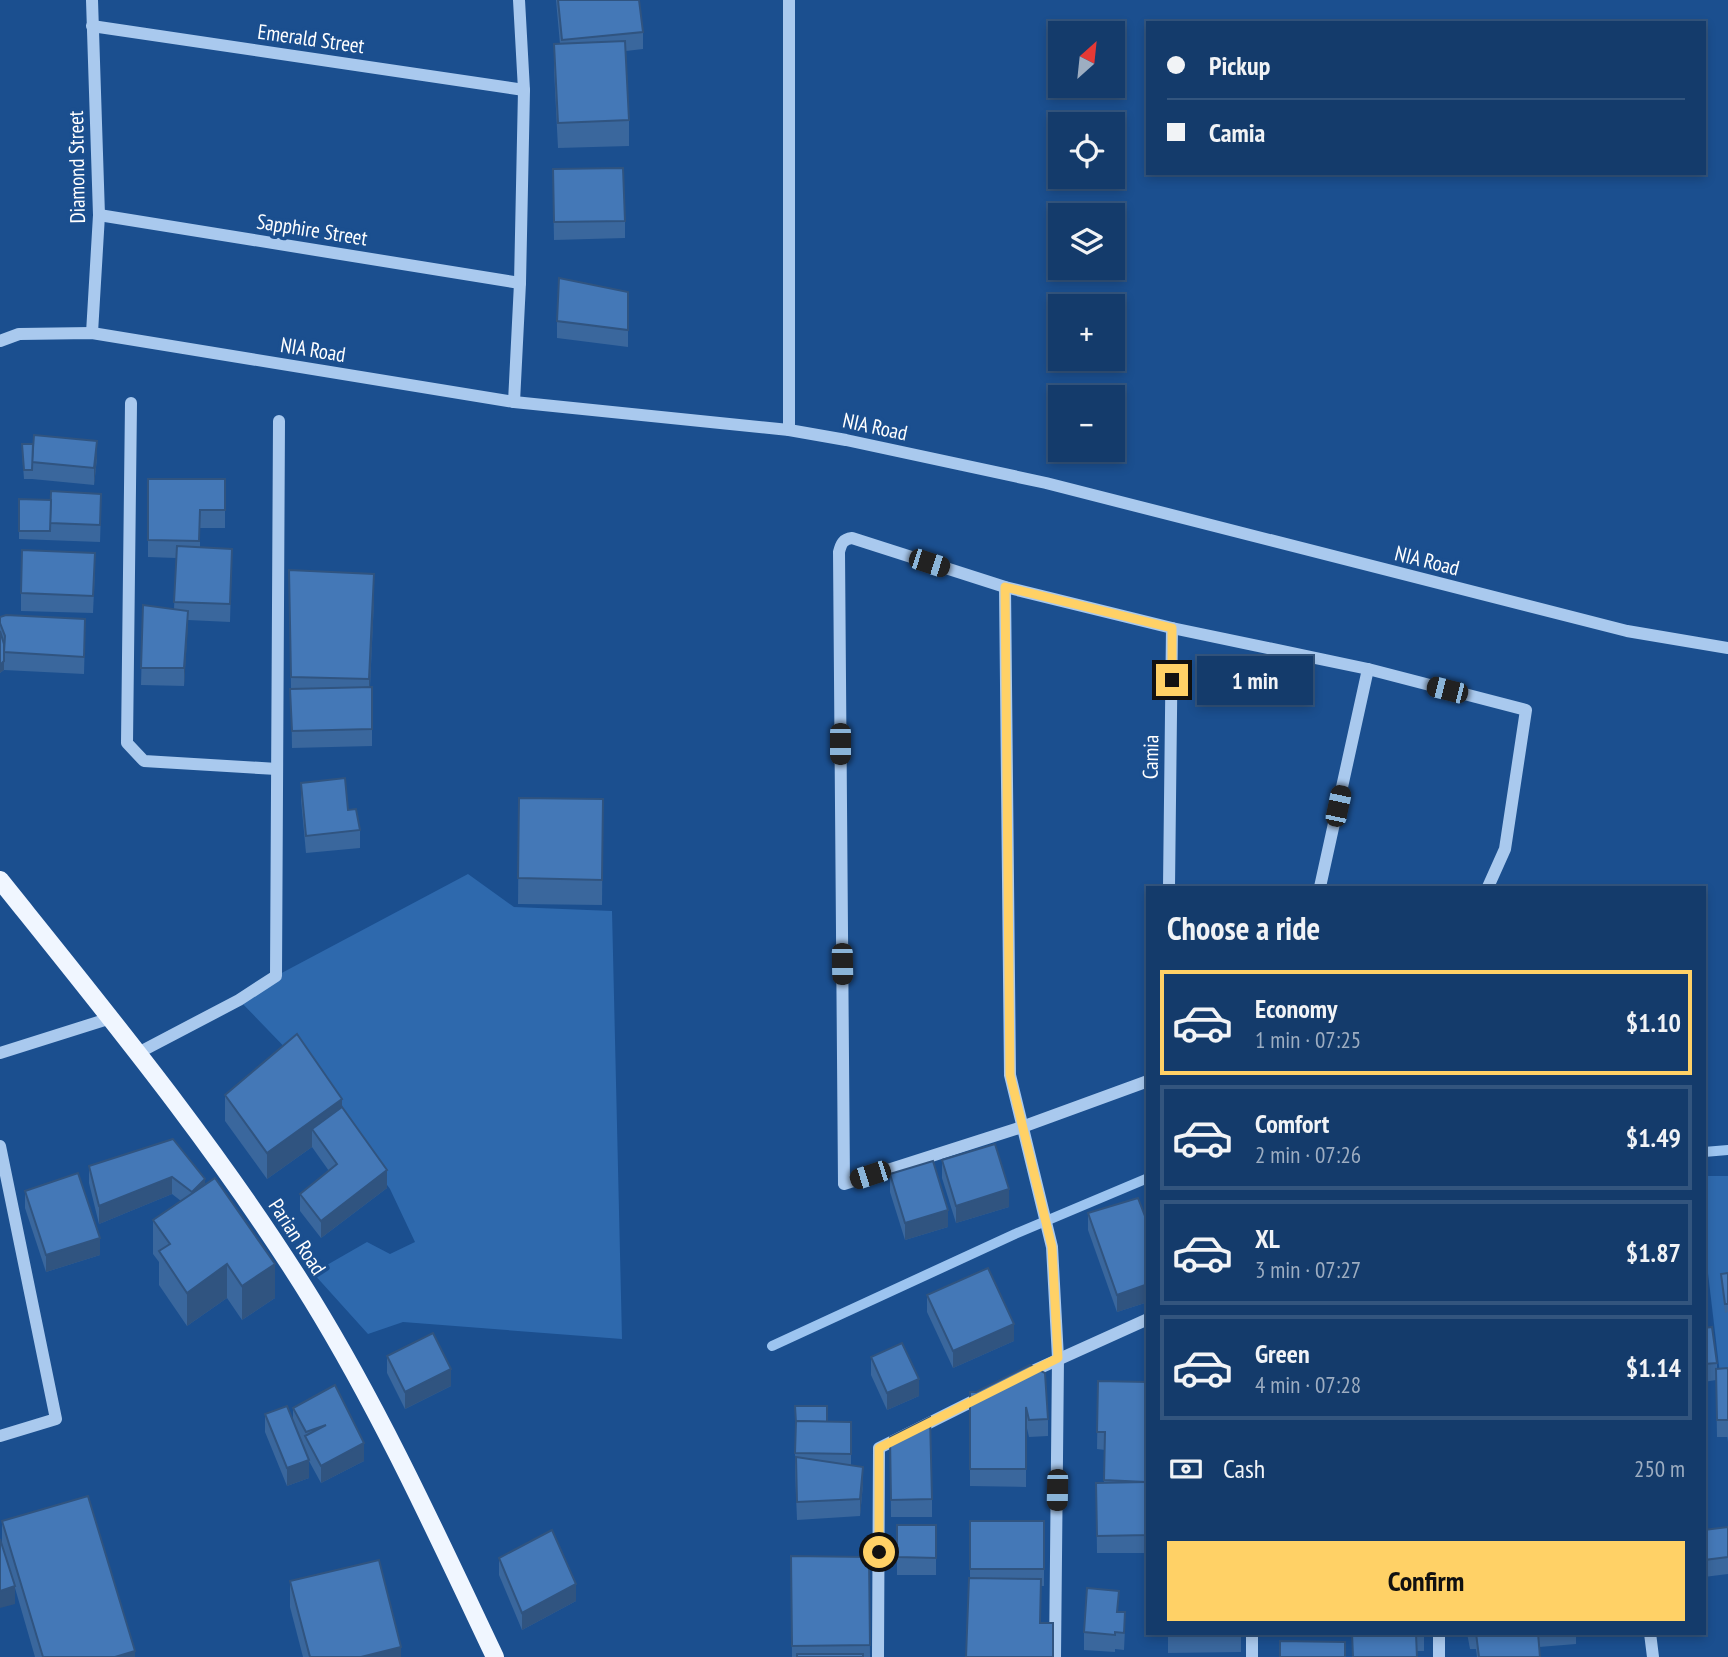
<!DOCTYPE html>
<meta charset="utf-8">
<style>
:root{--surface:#143b6b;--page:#214673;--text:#f1f3f6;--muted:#9dadc1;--line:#33557e;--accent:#ffd166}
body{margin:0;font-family:"PT Sans Narrow",sans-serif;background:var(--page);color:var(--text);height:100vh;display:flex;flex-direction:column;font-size:26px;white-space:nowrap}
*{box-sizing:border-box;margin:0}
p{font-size:23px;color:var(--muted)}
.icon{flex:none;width:38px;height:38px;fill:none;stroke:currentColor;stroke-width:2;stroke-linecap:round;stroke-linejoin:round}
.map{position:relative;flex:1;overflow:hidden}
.sheet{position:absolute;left:1146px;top:886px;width:560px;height:749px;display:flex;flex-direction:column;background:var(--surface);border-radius:0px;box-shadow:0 4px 10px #0003,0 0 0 2px var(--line)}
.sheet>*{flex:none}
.banner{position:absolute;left:1146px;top:21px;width:560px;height:154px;border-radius:0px;box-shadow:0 4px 10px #0003,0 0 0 2px var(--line);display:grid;align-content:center;height:154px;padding:0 21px;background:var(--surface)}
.needle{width:46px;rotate:27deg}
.fabs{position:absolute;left:1048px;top:21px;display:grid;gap:14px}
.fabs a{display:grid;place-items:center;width:77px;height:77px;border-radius:0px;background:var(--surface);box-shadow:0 4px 10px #0003,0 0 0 2px var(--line);font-size:35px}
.end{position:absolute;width:32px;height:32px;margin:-16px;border:9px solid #ffd166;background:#111;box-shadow:0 0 0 4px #111}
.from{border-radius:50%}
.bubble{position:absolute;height:49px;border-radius:0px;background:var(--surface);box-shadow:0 4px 10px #0003,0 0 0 2px var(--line);font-size:23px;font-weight:600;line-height:49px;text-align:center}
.car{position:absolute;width:21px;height:42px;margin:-21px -10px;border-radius:9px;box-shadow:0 0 5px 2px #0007;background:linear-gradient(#222 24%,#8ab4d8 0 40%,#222 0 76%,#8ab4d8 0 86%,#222 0)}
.banner b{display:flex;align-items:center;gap:24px;height:66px;font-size:26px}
.banner b+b{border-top:2px solid var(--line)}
.banner i{width:18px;height:18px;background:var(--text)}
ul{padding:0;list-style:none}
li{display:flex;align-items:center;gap:21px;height:105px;margin:0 14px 10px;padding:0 7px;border:4px solid var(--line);border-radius:0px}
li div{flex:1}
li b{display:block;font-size:26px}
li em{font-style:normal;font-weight:600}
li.on{border-color:var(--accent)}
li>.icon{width:63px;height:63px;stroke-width:1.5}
h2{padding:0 21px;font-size:32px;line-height:84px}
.pay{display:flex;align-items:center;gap:18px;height:77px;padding:0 21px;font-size:26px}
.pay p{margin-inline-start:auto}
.cta{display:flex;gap:14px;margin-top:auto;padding:14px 21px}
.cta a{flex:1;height:80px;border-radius:0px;background:var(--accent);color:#111;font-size:28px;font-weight:600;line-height:80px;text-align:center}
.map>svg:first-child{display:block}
.green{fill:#2e69ad}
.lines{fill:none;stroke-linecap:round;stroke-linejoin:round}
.stream{stroke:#9cc4f0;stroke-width:10}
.minor{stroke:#a9c9ee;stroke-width:12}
.major{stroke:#f0f6ff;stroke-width:18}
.wall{fill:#3a679d}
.shaded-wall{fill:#305480}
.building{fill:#4478b7;stroke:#305480;stroke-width:2}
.route{stroke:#ffd166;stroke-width:9}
.labels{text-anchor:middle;stroke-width:7;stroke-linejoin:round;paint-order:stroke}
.street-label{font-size:21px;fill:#fff;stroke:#1b4f8f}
</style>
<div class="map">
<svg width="1728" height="1657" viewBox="0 0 1728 1657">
<rect width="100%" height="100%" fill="#1b4f8f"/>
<!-- green -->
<g class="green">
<polygon points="468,874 514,907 612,911 622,1339 403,1322 368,1334 313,1273 367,1242 390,1254 415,1242 390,1189 297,1060 239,1000 276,976"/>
<polygon points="1704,1176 1728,1176 1728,1442 1705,1248"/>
</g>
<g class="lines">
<!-- stream -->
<g class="stream">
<polyline points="1704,1152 1728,1150"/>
<polyline points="772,1346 1015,1234 1148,1178"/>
</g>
<!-- minor -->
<g class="minor">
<polyline points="92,0 99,215 92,333"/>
<polyline points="789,0 789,430"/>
<polyline points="92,26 524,90"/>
<polyline points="99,215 520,283"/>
<polyline points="0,341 19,334 92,333 514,402 789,430 846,440 1046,483 1627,631 1728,648"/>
<polyline points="514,402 520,283 524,90 519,0"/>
<polyline points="131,403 127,743 144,761 277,769"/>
<polyline points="1005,587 1010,1075 1052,1247 1058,1358 1055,1657"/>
<polyline points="1169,887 1172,628"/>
<polyline points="1320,887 1368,669"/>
<polyline points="0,1053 111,1018"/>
<polyline points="138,1053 239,1000 276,976 279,421"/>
<path d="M1148,1081L1022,1127L844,1184L839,552C841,544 843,539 852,538L1005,587L1172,628L1368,669L1526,710L1505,849L1488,887"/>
<polyline points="0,1146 56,1419 0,1436"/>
<polyline points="1024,1375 1148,1319"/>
<polyline points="1252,1633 1252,1657"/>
<polyline points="1439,1633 1439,1657"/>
<polyline points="1650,1633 1653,1657"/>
<polyline points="878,1657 879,1448 983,1396"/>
</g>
<!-- major -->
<path class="major" d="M0,880C109,1016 220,1151 312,1300C382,1414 438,1537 495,1657"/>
</g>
<!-- wall -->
<g class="wall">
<polygon points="556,0 639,0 643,32 643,49 626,51 629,120 629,146 558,148 554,70 554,44 560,44"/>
<polygon points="553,186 625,221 625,238 554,240"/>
<polygon points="628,292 628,347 557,338 557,321"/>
<polygon points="22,453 97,458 94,485 32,479 24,479"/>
<polygon points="148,479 225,479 225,528 200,528 200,547 232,549 230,622 188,620 184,686 141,685 143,605 174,609 176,558 148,557"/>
<polygon points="19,499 101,511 100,542 19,539"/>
<polygon points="95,570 93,613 21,611 21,593"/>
<polygon points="289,570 374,600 370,687 372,687 372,746 292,748"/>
<polygon points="0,623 85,636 84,674 4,670 0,673"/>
<polygon points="301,783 360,830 360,848 306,853 301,800"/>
<polygon points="519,798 603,799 602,905 518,904"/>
<polygon points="225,1095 342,1107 387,1188 321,1238 300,1211 300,1194 329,1171 312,1147 267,1179 225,1121"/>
<polygon points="173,1139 205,1185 275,1298 242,1320 227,1298 187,1326 159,1285 159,1262 153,1254 153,1220 181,1201 172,1194 99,1224 89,1183 89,1166"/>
<polygon points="942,1160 1009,1207 956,1223 942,1178"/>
<polygon points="890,1174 948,1227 905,1240 890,1192"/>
<polygon points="25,1191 100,1255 46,1272 25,1208"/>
<polygon points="1088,1213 1148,1224 1148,1302 1117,1312 1088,1230"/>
<polygon points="1728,1273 1728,1312 1725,1313 1721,1282 1721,1274"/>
<polygon points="927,1295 1014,1341 953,1368 927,1312"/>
<polygon points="1704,1323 1717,1363 1717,1369 1728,1368 1728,1437 1717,1437 1716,1380 1704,1382"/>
<polygon points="387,1356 451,1386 405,1409 387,1373"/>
<polygon points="871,1357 919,1396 887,1410 871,1375"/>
<polygon points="1098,1381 1148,1382 1148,1553 1097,1553 1096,1483 1104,1483 1105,1450 1097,1449"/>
<polygon points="970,1392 1048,1419 1048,1436 1029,1437 1026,1424 1026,1487 970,1486"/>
<polygon points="795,1406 827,1422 851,1422 851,1465 863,1484 860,1516 797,1520 795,1470"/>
<polygon points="293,1408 364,1461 321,1483 309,1461 309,1478 287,1486 265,1432 265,1414 293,1421"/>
<polygon points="890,1437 932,1499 932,1517 891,1517"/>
<polygon points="2,1521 135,1657 35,1657 15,1588 15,1604 2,1546"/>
<polygon points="970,1521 1044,1521 1044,1586 1041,1586 1040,1623 1053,1657 970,1578"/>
<rect x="897" y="1525" width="39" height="50"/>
<polygon points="1728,1527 1728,1574 1704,1577 1704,1530"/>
<polygon points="791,1556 869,1557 870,1657 792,1657"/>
<polygon points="499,1558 576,1601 522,1630 499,1575"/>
<polygon points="290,1581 401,1657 303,1657 290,1607"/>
<polygon points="1118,1612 1125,1629 1124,1650 1115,1649 1115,1652 1084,1650 1084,1632"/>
<polygon points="1168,1633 1241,1633 1241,1652 1168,1653"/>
<polygon points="1352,1633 1424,1633 1424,1651 1416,1651"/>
<polygon points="1467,1633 1576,1633 1576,1644 1539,1647 1540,1657 1477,1657 1476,1649 1470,1649"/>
</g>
<!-- shaded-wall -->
<g class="shaded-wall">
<polygon points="97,441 97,458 94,485 94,468"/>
<polygon points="374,574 374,600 369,704 369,679"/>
<polygon points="188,611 188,628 184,686 184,668"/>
<polygon points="4,661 4,670 0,673 0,665"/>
<polygon points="342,1099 342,1125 312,1129 312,1147 267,1179 267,1153"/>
<polygon points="387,1170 387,1188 321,1238 321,1221"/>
<polygon points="172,1177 172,1194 99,1224 99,1206"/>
<polygon points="205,1179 205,1196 192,1209 192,1192"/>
<polygon points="1009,1189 1009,1207 956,1223 956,1206"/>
<polygon points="948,1210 948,1227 905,1240 905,1223"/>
<polygon points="100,1238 100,1255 46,1272 46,1255"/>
<polygon points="227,1264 227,1298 187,1326 187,1293"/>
<polygon points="275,1264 275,1298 242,1320 242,1286"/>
<polygon points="1148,1284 1148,1302 1117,1312 1117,1295"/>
<polygon points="1014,1324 1014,1341 953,1368 953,1351"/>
<polygon points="451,1369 451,1386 405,1409 405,1392"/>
<polygon points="919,1379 919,1396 887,1410 887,1393"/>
<polygon points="364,1443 364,1461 321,1483 321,1466"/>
<polygon points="309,1460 309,1478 287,1486 287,1468"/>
<polygon points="863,1467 863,1484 860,1516 860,1499"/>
<polygon points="576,1584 576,1601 522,1630 522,1613"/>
<polygon points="15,1586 15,1604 0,1608 0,1591"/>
<polygon points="401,1647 401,1657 361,1657"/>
<polygon points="135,1651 135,1657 115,1657"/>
</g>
<!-- building -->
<g class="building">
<polygon points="558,0 639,0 643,32 562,40"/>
<polygon points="625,41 629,120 558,123 554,44"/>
<polygon points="623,168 625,221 554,222 553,169"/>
<polygon points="559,278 628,292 628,330 557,321"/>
<polygon points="34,435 97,441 94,468 32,462"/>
<polygon points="22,444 33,444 32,470 24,470"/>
<polygon points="148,479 225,479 225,510 200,510 199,541 148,540"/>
<polygon points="51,491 101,494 100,525 50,523"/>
<polygon points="19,499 51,500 50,531 19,531"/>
<polygon points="177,546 232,549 230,604 174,602"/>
<polygon points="22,550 95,553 93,596 21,593"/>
<polygon points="289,570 374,574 369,679 291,677"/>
<polygon points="143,605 188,611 184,668 141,668"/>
<polygon points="6,615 85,619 84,657 4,652 5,636 0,623 0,617"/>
<polygon points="0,631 4,644 4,661 0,665"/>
<polygon points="372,687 372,729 292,731 290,689"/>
<polygon points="345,778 348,810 356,809 360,830 306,836 301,783"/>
<polygon points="519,798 603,799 602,880 518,878"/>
<polygon points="297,1034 342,1099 267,1153 225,1095"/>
<polygon points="342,1107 387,1170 321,1221 300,1194 337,1164 312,1129"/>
<polygon points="173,1139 205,1179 192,1192 172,1177 99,1206 89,1166"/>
<polygon points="995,1144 1009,1189 956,1206 942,1160"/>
<polygon points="933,1161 948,1210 905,1223 890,1174"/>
<polygon points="78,1173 100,1238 46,1255 25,1191"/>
<polygon points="215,1178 275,1264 242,1286 227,1264 187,1293 159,1251 170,1244 153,1220"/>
<polygon points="1138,1198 1148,1224 1148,1284 1117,1295 1088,1213"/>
<polygon points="988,1268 1014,1324 953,1351 927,1295"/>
<polygon points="1728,1273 1728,1304 1725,1304 1721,1274"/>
<polygon points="1704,1323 1705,1328 1712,1327 1717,1363 1704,1364"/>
<polygon points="433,1333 451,1369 405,1392 387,1356"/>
<polygon points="902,1343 919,1379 887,1393 871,1357"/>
<polygon points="1030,1365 1045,1373 1048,1419 1029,1420 1026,1407 1026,1469 970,1469 970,1392 976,1392"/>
<polygon points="1728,1368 1728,1420 1717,1420 1716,1369"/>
<polygon points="1098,1381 1148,1382 1148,1535 1097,1536 1096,1483 1146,1482 1104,1480 1105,1432 1097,1432"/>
<polygon points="335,1385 364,1443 321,1466 305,1436 326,1425 306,1432 293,1408"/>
<polygon points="287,1406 309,1460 287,1468 265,1414"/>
<polygon points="795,1406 827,1406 827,1422 796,1421 796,1423"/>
<polygon points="930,1417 932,1499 891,1500 890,1437"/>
<polygon points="796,1421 851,1422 851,1454 795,1453"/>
<polygon points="796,1457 863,1467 860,1499 797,1502"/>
<polygon points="88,1496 135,1651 115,1657 43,1657 2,1521"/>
<rect x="970" y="1521" width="74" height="48"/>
<polygon points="897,1525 936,1525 936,1558 897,1557"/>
<polygon points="1728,1527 1728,1557 1704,1560 1704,1530"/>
<polygon points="552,1530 576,1584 522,1613 499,1558"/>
<polygon points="0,1539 15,1586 0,1591"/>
<polygon points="791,1556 869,1557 870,1645 792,1646"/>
<polygon points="379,1560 401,1647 361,1657 310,1657 290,1581"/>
<polygon points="969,1578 1041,1579 1040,1623 1053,1623 1053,1657 966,1657"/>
<polygon points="1087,1588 1119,1591 1117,1612 1125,1612 1124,1633 1115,1632 1115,1635 1084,1632"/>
<polygon points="1352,1633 1424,1633 1424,1634 1416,1634 1417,1657 1353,1657"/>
<polygon points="1476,1633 1538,1633 1540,1657 1479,1657"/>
<polygon points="1280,1641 1345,1642 1345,1657 1280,1657"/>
<rect x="797" y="1654" width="66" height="3"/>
</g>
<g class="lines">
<!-- route -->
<polyline class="route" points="879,1552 879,1448 1058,1358 1052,1247 1010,1075 1005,587 1172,628 1172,680"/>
</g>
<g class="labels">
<!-- street labels -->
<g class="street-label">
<text transform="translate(311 39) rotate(8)" y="7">Emerald Street</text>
<text transform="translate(77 167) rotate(-91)" y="7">Diamond Street</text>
<text transform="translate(312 230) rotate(9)" y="7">Sapphire Street</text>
<text transform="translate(313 350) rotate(9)" y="7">NIA Road</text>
<text transform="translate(875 427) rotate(12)" y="7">NIA Road</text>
<text transform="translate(1427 561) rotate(14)" y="7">NIA Road</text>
<text transform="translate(1151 757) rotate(-89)" y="7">Camia</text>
<text transform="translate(297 1237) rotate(57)" y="7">Parian Road</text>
</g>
</g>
</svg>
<div class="fabs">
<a><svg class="needle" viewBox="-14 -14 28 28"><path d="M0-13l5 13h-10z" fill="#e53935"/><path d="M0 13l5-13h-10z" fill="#9dadc1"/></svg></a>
<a><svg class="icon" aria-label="locate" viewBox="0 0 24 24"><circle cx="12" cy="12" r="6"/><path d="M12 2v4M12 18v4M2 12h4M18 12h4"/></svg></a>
<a><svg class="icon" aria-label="layers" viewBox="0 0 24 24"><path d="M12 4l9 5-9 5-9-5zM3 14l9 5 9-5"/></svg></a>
<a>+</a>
<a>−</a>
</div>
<i class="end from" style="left:879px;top:1552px"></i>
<i class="end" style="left:1172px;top:680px"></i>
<div class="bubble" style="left:1197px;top:656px;width:116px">1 min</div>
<i class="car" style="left:929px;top:563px;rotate:108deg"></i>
<i class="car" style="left:1447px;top:690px;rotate:284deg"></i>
<i class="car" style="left:840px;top:744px;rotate:180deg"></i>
<i class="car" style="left:1338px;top:806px;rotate:12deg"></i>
<i class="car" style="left:842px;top:964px;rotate:179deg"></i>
<i class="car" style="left:870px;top:1175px;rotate:252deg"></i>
<i class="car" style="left:1057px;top:1490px;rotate:181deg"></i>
<div class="banner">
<b><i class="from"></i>Pickup</b>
<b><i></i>Camia</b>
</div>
<section class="sheet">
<h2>Choose a ride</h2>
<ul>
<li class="on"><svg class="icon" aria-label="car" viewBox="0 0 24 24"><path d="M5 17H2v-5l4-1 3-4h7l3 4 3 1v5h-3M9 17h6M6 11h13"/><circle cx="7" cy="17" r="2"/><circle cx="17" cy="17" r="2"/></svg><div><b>Economy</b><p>1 min · 07:25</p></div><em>$1.10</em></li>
<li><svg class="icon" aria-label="car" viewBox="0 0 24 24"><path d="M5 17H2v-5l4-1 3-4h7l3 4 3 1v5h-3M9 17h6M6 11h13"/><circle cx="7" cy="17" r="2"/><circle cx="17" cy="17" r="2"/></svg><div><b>Comfort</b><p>2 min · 07:26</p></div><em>$1.49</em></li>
<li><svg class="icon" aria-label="car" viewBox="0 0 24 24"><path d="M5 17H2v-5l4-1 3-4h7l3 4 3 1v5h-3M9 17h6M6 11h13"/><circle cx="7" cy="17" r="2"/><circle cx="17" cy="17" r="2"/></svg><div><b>XL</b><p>3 min · 07:27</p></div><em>$1.87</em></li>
<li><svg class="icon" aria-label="car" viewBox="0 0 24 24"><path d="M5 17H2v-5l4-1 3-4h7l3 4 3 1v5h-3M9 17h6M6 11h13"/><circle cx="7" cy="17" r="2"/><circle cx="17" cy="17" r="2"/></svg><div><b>Green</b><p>4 min · 07:28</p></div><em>$1.14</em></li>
</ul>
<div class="pay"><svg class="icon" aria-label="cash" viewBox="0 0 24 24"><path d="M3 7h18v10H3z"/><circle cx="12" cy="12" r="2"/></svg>Cash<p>250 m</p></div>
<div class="cta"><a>Confirm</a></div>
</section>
</div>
